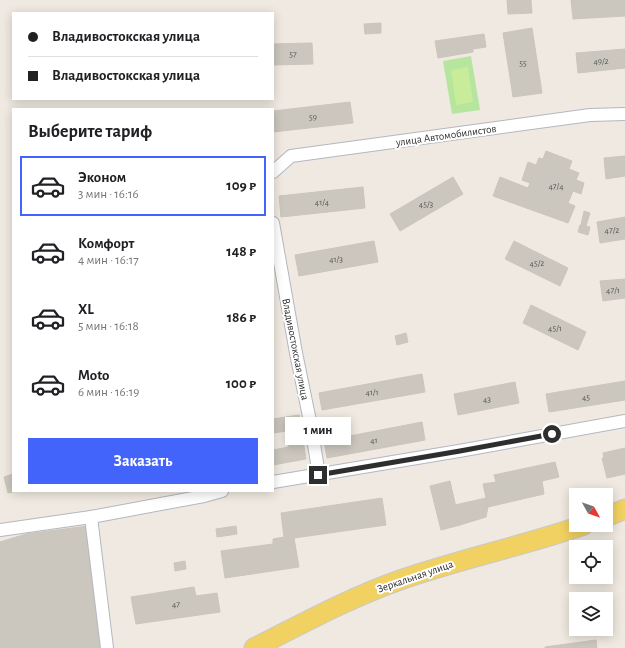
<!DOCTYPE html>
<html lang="ru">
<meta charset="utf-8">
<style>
:root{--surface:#fff;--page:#f6f6f6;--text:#202124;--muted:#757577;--line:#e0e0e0;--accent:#4264fb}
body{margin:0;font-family:"Alegreya Sans",sans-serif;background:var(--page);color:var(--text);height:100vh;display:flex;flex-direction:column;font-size:15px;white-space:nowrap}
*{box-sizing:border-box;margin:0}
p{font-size:13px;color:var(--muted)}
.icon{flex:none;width:22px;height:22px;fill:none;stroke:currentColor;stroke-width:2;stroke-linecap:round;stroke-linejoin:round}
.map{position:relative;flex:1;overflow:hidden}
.details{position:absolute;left:12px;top:108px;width:262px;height:384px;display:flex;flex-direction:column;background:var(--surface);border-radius:0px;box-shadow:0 2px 10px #0003}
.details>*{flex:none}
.banner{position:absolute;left:12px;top:12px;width:262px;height:88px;border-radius:0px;box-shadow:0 2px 10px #0003;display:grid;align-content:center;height:88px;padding:0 16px;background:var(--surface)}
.needle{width:26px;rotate:130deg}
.tools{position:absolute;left:569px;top:488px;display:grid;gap:8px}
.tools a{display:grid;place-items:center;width:44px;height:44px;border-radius:0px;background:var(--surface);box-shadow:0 2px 10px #0003;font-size:20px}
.end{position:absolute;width:18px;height:18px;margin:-9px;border:5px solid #2e2e2e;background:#fff;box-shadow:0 0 0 2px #fff}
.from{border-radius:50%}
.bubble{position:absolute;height:28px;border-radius:0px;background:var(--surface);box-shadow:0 2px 10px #0003;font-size:13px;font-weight:600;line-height:28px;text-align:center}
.banner b{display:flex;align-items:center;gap:14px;height:38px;font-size:15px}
.banner b+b{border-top:1px solid var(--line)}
.banner i{width:10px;height:10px;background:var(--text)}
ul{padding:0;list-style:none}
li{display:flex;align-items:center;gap:12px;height:60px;margin:0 8px 6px;padding:0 8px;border:2px solid transparent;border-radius:0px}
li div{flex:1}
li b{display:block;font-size:15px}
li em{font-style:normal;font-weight:600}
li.current{border-color:var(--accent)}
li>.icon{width:36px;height:36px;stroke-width:1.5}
h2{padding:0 16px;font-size:18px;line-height:48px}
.action{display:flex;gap:8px;margin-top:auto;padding:8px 16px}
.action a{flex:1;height:46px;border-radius:0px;background:var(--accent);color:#fff;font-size:16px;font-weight:600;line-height:46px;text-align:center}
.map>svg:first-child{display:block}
.green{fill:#b6e59e}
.pitch{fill:#c9ec9a}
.building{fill:#cbc7bf;stroke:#cbc5ba}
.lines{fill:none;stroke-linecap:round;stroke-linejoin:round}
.minor-casing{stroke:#b4b7c1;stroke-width:14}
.primary-casing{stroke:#c9c9c9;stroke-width:21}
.minor{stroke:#fff;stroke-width:12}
.primary{stroke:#f2d163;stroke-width:19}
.route{stroke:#2e2e2e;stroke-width:5}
.labels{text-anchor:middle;stroke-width:4;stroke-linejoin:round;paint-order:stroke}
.number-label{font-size:9px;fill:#555452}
.street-label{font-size:11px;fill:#2e2e2e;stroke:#fff}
</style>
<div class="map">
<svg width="625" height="648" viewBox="0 0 625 648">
<rect width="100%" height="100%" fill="#efe9e1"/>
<!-- green -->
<polygon class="green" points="471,56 480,110 452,114 443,61"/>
<!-- pitch -->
<polygon class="pitch" points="468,67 473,102 456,105 451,70"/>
<!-- building -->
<g class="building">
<polygon points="507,0 531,0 532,13 508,14"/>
<polygon points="571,0 625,0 625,16 573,19"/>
<polygon points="381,23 381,33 365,34 364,24"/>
<polygon points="532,28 542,93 513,97 503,33"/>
<polygon points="484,34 486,47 473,49 473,52 438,58 435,41"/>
<polygon points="312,43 313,64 273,65 273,44"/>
<polygon points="625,49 625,68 578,73 576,53"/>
<polygon points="350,102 353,123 273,132 273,111"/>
<polygon points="546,151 572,161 569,169 579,173 576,180 584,183 581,194 573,191 568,203 575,206 568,223 493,196 500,177 528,188 530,183 522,180 528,162 536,165 539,158 543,159"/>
<polygon points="625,156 625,176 606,179 604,158"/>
<polygon points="453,177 463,194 400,231 390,214"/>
<polygon points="363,187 365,208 281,217 279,196"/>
<polygon points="584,211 590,213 586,226 581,225"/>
<polygon points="625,217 625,239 600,243 597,222"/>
<polygon points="580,225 590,227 588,235 578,232"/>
<polygon points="374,241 378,262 299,276 295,255"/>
<polygon points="514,241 568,268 560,286 505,259"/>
<polygon points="625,279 625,298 603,301 600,281"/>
<polygon points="531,305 586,332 578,350 523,323"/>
<polygon points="406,333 408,342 397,345 395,336"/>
<polygon points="422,374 425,392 322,410 319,393"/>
<polygon points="625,381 625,400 549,412 546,394"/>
<polygon points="515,382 519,403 458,415 454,394"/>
<polygon points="299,415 306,459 273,465 273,450 289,447 287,431 273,433 273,419"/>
<polygon points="422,422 425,440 327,458 324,441"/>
<polygon points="625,448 625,474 607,478 602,458 604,458 603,453"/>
<polygon points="555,462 559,477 542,481 544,494 488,507 483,484 496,482 494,475"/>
<polygon points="13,474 13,491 17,491 8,493 4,477"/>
<polygon points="450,481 460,525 441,530 430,486"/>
<polygon points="382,498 386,525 294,538 299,567 225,578 221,551 273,544 273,539 284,537 281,513"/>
<polygon points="486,498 488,507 486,517 460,525 455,505"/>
<polygon points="88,526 101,648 0,648 0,542 26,534"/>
<polygon points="236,526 237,534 217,537 216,529"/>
<polygon points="185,561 186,569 175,571 174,563"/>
<polygon points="194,587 196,596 217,593 220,612 136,624 131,597"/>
<polygon points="596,640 597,648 545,648 545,647"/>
</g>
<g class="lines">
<defs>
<g id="minor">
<polyline points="273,172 291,156 590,115 625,114"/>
<polyline points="273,223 296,353 311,426 319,475"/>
<polyline points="273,482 459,451 625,421"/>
<polyline points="91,517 107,648"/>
<polyline points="0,530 91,517 204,496 222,491"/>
</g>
<g id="primary">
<polyline points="606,517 625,509"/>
<path d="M254,648C302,624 349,598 400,580C460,559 523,546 584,525"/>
</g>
</defs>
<!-- minor casing -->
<use href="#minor" class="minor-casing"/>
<!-- primary casing -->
<use href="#primary" class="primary-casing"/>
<!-- minor -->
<use href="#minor" class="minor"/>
<!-- primary -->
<use href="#primary" class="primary"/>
</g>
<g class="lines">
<!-- route -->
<polyline class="route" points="318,475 460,451 552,434"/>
</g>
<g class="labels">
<!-- number labels -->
<g class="number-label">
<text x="293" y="57">57</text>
<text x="601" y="64">49/2</text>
<text x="523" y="66">55</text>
<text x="313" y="120">59</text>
<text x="556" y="189">47/4</text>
<text x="322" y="205">41/4</text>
<text x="426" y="207">45/3</text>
<text x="612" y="233">47/2</text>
<text x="336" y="262">41/3</text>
<text x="537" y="266">45/2</text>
<text x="613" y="293">47/1</text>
<text x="555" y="331">45/1</text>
<text x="372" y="395">41/1</text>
<text x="586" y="400">45</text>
<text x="487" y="402">43</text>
<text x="374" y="443">41</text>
<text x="176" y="607">47</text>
</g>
<!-- street labels -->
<g class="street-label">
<text transform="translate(446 135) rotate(-8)" y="4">улица Автомобилистов</text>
<text transform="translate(296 349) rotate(79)" y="4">Владивостокская улица</text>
<text transform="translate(415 576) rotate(-19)" y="4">Зеркальная улица</text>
</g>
</g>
</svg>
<div class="tools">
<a><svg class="needle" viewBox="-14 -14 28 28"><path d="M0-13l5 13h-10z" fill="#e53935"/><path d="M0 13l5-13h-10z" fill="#757577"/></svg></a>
<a><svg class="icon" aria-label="locate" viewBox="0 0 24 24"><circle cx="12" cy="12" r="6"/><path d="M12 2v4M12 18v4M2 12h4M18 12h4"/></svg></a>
<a><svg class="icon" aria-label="layers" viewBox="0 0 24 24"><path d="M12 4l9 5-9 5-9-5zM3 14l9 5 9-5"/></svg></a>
</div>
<i class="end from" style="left:552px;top:434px"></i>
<i class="end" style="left:318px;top:475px"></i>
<div class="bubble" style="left:285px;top:417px;width:66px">1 мин</div>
<div class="banner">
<b><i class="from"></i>Владивостокская улица</b>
<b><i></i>Владивостокская улица</b>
</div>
<section class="details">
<h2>Выберите тариф</h2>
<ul>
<li class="current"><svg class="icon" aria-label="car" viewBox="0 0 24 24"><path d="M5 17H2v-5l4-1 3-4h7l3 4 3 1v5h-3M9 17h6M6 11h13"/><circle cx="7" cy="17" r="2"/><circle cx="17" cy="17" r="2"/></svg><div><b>Эконом</b><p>3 мин · 16:16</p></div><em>109 ₽</em></li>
<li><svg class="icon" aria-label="car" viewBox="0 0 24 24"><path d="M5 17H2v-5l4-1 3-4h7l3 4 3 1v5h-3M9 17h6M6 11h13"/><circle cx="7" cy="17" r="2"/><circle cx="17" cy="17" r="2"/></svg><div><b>Комфорт</b><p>4 мин · 16:17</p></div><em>148 ₽</em></li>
<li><svg class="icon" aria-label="car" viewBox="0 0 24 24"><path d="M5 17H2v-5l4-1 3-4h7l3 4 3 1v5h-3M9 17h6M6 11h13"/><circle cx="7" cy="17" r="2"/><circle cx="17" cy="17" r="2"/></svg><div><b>XL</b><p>5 мин · 16:18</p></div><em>186 ₽</em></li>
<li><svg class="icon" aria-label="car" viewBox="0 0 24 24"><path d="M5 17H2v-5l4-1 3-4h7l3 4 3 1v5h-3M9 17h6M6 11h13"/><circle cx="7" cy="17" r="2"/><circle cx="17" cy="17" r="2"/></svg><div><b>Moto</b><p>6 мин · 16:19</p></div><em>100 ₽</em></li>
</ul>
<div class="action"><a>Заказать</a></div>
</section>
</div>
